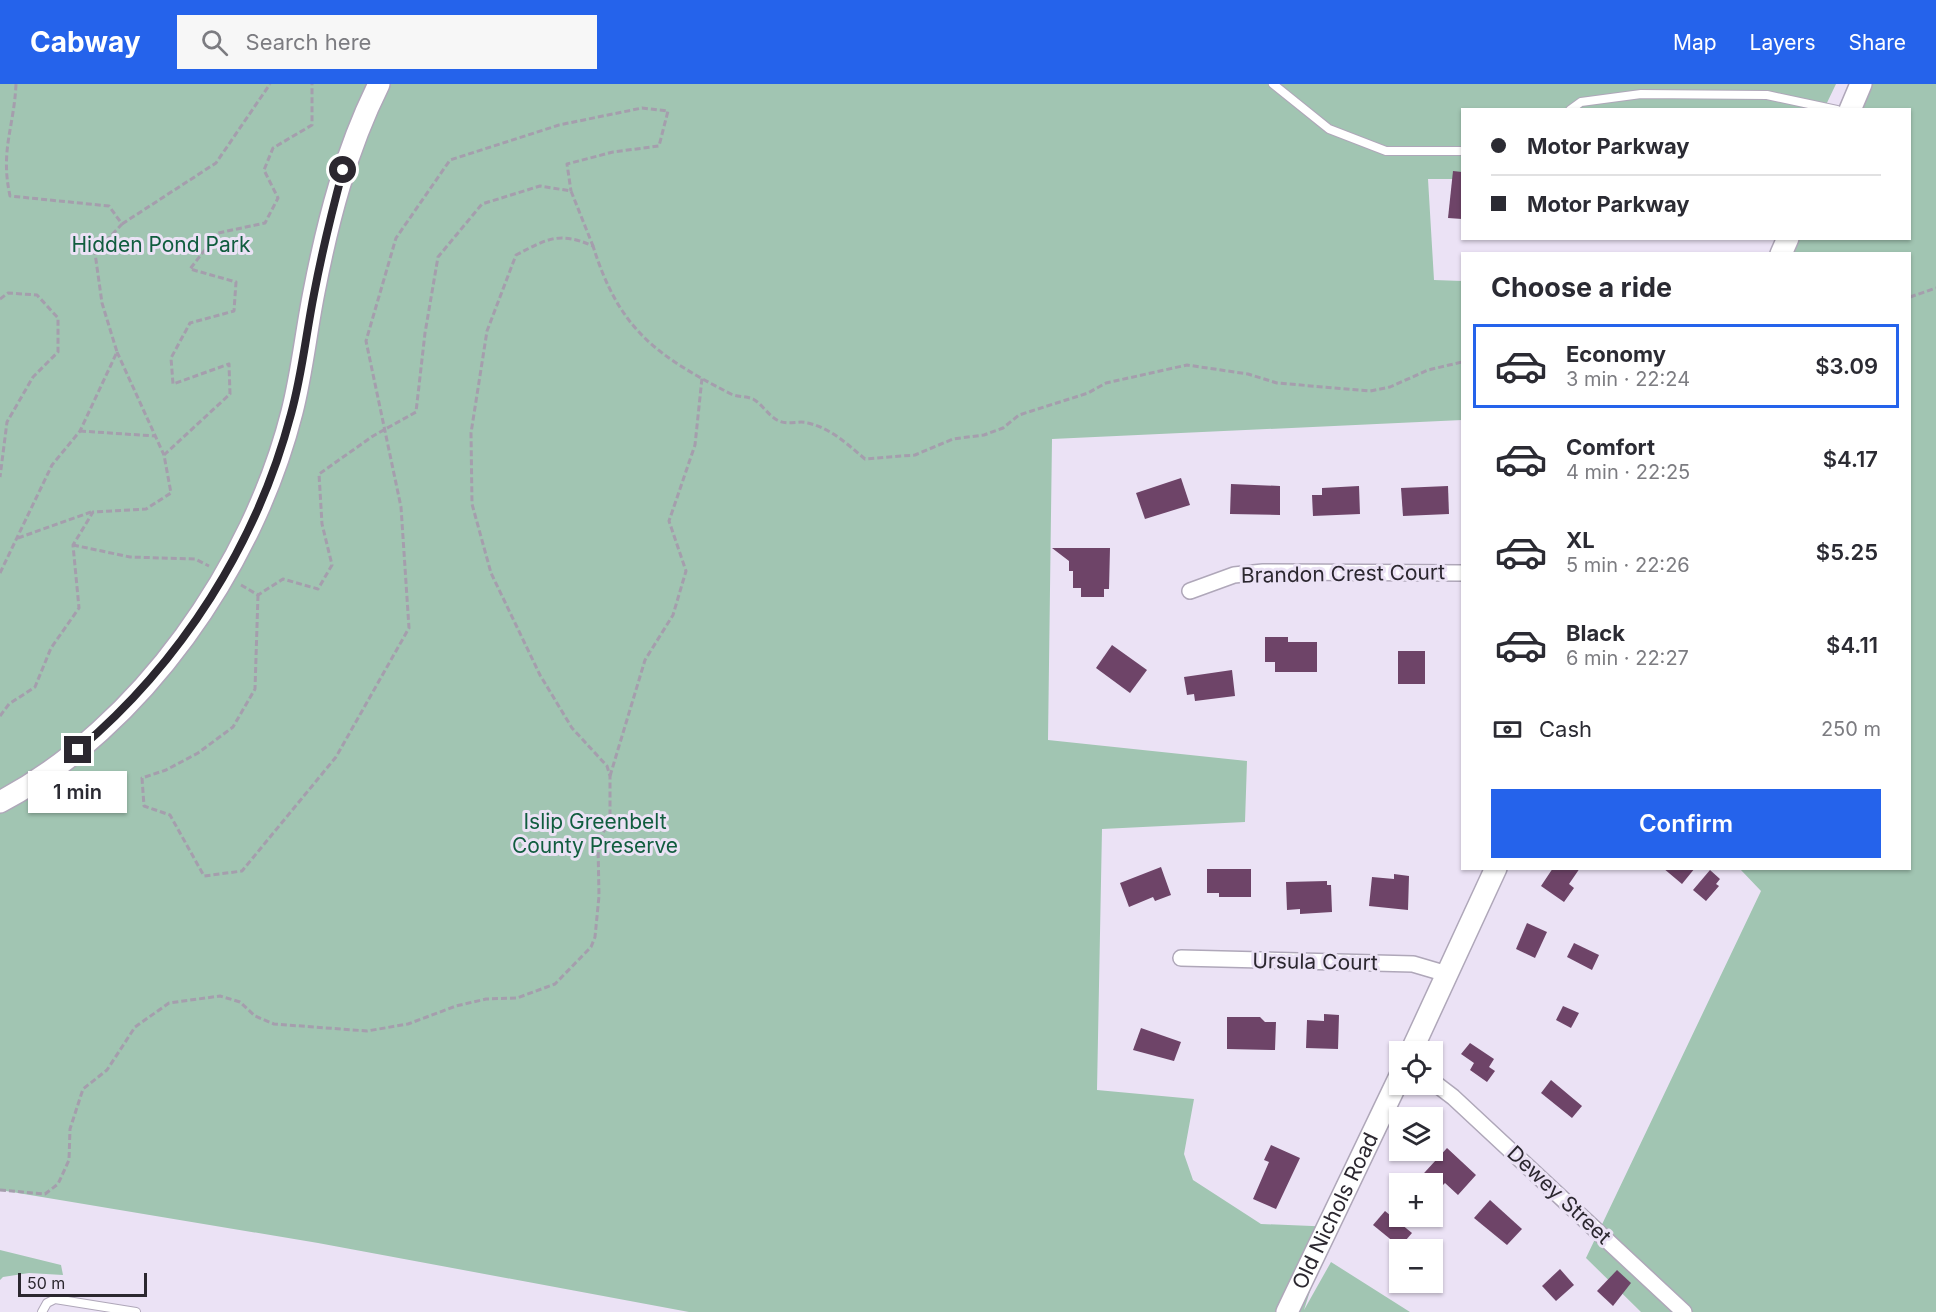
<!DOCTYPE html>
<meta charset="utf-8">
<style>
:root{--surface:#fff;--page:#f7f7f7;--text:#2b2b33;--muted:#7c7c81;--line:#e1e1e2;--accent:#2563eb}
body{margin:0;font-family:Inter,sans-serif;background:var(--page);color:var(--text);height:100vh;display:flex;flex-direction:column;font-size:22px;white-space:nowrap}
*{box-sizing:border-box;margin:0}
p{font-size:20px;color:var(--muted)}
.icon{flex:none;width:33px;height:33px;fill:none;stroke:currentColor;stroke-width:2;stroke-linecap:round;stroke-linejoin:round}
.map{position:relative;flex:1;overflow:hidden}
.sheet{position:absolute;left:1461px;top:168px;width:450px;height:618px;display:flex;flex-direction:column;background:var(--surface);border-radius:0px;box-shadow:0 2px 4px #0004}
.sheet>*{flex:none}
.banner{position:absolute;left:1461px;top:24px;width:450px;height:132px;border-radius:0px;box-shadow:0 2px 4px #0004;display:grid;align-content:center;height:132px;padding:0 30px;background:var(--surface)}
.fabs{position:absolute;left:1389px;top:957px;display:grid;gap:12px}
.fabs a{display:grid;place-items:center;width:54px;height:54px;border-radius:0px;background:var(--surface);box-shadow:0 2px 4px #0004;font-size:30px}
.scale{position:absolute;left:18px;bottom:15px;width:129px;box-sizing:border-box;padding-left:6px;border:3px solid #2b272f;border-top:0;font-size:16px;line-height:21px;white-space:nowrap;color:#2b272f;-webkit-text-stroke:4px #ebe2f5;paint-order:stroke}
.end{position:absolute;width:27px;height:27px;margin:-14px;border:8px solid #2b272f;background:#fff;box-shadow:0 0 0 3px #fff}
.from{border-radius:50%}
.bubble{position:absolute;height:42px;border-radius:0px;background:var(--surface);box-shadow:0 2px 4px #0004;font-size:20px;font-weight:600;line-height:42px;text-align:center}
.banner b{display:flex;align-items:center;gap:21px;height:57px;font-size:22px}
.banner b+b{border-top:2px solid var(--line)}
.banner i{width:15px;height:15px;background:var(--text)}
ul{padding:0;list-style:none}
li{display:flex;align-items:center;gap:18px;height:84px;margin:0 12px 9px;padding:0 18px;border:3px solid transparent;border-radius:0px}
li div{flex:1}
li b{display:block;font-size:22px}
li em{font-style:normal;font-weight:600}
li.current{border-color:var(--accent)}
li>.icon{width:54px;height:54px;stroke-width:1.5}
h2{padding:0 30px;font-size:27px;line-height:72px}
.pay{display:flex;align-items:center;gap:15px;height:66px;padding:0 30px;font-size:22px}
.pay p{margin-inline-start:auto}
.button{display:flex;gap:12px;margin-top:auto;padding:12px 30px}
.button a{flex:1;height:69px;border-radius:0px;background:var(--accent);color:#fff;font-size:24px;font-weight:600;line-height:69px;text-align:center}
header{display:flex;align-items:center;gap:36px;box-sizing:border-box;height:84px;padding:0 30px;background:var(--accent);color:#fff}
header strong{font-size:28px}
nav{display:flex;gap:33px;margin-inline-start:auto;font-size:21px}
.search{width:420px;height:54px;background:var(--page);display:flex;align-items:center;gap:15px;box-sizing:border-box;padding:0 21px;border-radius:0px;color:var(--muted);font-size:22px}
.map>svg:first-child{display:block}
.green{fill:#a1c5b2}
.building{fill:#6e4468}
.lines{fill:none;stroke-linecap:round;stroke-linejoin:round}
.lane-casing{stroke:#afa7b9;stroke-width:10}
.street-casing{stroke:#afa7b9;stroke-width:18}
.secondary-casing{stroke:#afa7b9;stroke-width:24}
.path{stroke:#a59ead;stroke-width:3;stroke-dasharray:6 3;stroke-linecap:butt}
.lane{stroke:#fff;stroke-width:8}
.street{stroke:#fff;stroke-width:15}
.secondary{stroke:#fff;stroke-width:21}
.route{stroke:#2b272f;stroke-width:8}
.labels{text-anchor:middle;stroke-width:6;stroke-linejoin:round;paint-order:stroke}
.park-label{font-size:21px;fill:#115d3f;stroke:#ebe2f5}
.street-label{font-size:21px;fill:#2b272f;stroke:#ebe2f5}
</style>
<header>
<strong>Cabway</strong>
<div class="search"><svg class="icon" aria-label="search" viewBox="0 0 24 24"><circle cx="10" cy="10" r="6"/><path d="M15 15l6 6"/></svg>Search here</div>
<nav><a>Map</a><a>Layers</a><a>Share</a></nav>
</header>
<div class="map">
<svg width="1936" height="1228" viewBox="0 0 1936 1228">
<rect width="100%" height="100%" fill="#ebe2f5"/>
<!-- green -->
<g class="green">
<polygon points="0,0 1836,0 1824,25 1462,26 1462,95 1428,95 1434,196 1462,197 1462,336 1052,355 1048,656 1247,677 1245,738 1102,745 1097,1006 1194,1015 1184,1070 1193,1096 1261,1140 1336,1143 1316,1188 1304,1226 1331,1178 1410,1228 689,1228 318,1159 0,1106"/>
<polygon points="1852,0 1936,0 1936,1228 1641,1228 1586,1174 1761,807 1740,785 1910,784 1910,170 1772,169 1779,155 1910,154 1910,26 1840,25"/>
<polygon points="0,1166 61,1181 63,1191 29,1189 3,1193 0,1196"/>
</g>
<!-- building -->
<g class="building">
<polygon points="1453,87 1462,88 1462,135 1448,134"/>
<polygon points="1181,394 1190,421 1145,435 1136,409"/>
<polygon points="1231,400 1280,402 1280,431 1230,430"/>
<polygon points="1359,402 1360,430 1313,432 1312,411 1322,411 1322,404"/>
<polygon points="1448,402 1449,430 1403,432 1401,404"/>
<polygon points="1052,464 1110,464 1109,505 1104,505 1104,513 1081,513 1081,504 1073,504 1073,487 1069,487 1069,477"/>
<polygon points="1265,553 1288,553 1288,558 1317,558 1317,588 1275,588 1275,578 1265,578"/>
<polygon points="1112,561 1147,586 1130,609 1096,584"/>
<rect x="1398" y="567" width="27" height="33"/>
<polygon points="1232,586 1235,612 1195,617 1194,610 1187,611 1184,593"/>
<polygon points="1161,783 1171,811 1155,817 1153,813 1129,823 1120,799"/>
<polygon points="1553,784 1580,784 1569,800 1574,804 1564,818 1541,802"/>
<polygon points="1663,784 1695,784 1682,800"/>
<polygon points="1207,785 1251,785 1251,813 1219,813 1219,809 1207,809"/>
<polygon points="1710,786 1720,795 1716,800 1719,802 1706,817 1693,806"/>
<polygon points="1394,790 1409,792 1408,826 1369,822 1372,793 1394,795"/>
<polygon points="1327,797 1327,801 1331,801 1332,828 1300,830 1300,825 1287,826 1286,798"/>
<polygon points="1527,839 1547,848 1535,874 1516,865"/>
<polygon points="1574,859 1599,871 1592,886 1567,873"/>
<polygon points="1563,922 1579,929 1571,944 1556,936"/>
<polygon points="1324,930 1339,931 1338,965 1306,964 1307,936 1324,937"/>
<polygon points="1227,933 1260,933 1265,938 1276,938 1275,966 1227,965"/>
<polygon points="1141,944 1181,958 1174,977 1133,966"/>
<polygon points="1470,959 1494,975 1489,983 1495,987 1487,998 1470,986 1474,979 1461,970"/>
<polygon points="1551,996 1582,1022 1572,1034 1541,1009"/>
<polygon points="1271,1061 1300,1074 1276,1125 1253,1115 1269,1078 1264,1076"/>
<polygon points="1447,1064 1476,1091 1458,1111 1445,1099 1432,1112 1432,1100 1414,1100"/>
<polygon points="1490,1116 1522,1145 1507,1161 1474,1134"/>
<polygon points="1385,1127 1412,1149 1400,1163 1373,1141"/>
<polygon points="1560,1185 1574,1201 1556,1217 1542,1202"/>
<polygon points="1617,1186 1631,1199 1613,1222 1597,1207"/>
</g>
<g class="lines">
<defs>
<g id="lane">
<polyline points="1273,0 1329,45 1386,67 1462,67"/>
<polyline points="1570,26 1581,18 1641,10 1767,11 1837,26"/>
<polyline points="42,1228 47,1219 55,1215 136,1228"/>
</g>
<g id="street">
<polyline points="1190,507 1234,491 1263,488 1462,489"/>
<polyline points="1181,874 1413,880 1447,890"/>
<polyline points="1432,997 1453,1013 1684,1228"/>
</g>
<g id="secondary">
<polyline points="1850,26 1861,0"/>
<polyline points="1781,170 1788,154"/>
<path d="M0,718C142,643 253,482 292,328C302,289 306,248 314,208C328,136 346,66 379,0"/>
<polyline points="1411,968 1496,784"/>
<path id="s1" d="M1287,1228L1400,992"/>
</g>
</defs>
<!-- lane casing -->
<use href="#lane" class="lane-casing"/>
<!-- street casing -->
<use href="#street" class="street-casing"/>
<!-- secondary casing -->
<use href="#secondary" class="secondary-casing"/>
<!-- path -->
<g class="path">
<polyline points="122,140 216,79 270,0"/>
<polyline points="1910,213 1936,204"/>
<polyline points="0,215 8,209 37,211 58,234 58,268 33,293 7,338 0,393"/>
<polyline points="117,268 164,371"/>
<polyline points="80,347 155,352"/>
<polyline points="18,454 91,428"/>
<polyline points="73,461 130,473 195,475 209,482"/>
<path d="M0,489L52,381L80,347L117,268L102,219L95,169L122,140L109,122L10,112C0,66 14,44 16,0"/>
<polyline points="241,501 258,511 283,495 318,505 332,481 322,440 319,390 373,352 416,328 425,249 438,173 482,120 540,102 571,107 593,162"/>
<polyline points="258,511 255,605 233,643 198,669 166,686 142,694 144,722 170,731 204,792 242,787 336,673 409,544 401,423 366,257 396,154 450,76 559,41 642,24 668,27 659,62 613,68 567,80 571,107"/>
<polyline points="0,632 9,620 35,603 51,564 79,524 73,461 93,428 146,425 171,409 164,371 230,310 229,280 173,300 171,274 190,239 234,227 236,198 190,185 218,149 265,139 278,114 264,86 273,64 312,41 312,0"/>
<polyline points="610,692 645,576 673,531 686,487 669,437 695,361 702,294"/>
<path d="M0,1106L45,1110L58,1100L69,1076L70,1045L83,1005L107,986L135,943L169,919L220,912L240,918L255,932L274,940L367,947L408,940L456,922L486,915L517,914L555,900L591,863L595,853L599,812L598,761L610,733V692L607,682L572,644L540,591L491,489L472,420L471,349L487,247L516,171C547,155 559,147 593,162C619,245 655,271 731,310C737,313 746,312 753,315C762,320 768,331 777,336C788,342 798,336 808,339C832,345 847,360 865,375L915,371L953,355L984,351L1003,344L1019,331L1088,309L1106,299L1187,281L1248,290L1277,299L1370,307L1390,303L1428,286L1462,278"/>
</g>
<!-- lane -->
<use href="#lane" class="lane"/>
<!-- street -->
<use href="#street" class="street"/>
<!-- secondary -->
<use href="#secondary" class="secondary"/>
</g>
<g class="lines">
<!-- route -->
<path class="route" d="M78,666C181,579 257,460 291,330C302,291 306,250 314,210C322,168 332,127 343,86"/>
</g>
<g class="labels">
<!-- park labels -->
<g class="park-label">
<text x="161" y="168">Hidden Pond Park</text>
<text x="595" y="745">Islip Greenbelt<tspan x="595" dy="24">County Preserve</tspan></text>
</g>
<!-- street labels -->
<g class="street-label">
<text transform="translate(1343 490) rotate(-1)" y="7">Brandon Crest Court</text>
<text transform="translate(1315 878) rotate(1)" y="7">Ursula Court</text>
<text transform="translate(1559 1111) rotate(43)" y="7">Dewey Street</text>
<text dy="7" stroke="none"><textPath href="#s1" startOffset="112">Old Nichols Road</textPath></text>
</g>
</g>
</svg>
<div class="fabs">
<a><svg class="icon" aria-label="locate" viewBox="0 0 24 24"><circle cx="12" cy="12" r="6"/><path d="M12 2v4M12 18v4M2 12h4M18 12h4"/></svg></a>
<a><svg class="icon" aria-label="layers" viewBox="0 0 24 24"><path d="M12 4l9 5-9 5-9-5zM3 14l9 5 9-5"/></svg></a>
<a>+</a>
<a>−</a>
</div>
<div class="scale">50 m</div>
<i class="end from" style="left:343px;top:86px"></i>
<i class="end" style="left:78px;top:666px"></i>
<div class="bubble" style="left:28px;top:687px;width:99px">1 min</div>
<div class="banner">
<b><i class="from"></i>Motor Parkway</b>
<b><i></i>Motor Parkway</b>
</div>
<section class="sheet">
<h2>Choose a ride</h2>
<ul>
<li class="current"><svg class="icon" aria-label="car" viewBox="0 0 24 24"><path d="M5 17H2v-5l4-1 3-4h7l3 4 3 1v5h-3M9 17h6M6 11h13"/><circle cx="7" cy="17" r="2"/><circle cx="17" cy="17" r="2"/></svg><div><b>Economy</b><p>3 min · 22:24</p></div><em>$3.09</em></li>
<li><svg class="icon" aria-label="car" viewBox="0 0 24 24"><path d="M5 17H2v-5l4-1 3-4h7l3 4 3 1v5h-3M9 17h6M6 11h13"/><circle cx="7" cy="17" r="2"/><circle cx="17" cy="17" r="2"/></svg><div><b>Comfort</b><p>4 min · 22:25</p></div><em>$4.17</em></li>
<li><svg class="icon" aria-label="car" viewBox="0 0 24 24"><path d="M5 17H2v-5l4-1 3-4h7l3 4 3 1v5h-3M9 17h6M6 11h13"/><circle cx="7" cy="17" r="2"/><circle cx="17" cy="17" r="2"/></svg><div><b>XL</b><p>5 min · 22:26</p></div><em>$5.25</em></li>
<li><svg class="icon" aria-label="car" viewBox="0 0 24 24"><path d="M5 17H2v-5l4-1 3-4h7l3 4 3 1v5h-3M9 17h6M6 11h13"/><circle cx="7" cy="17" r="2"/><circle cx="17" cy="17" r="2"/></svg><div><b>Black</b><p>6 min · 22:27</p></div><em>$4.11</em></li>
</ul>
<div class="pay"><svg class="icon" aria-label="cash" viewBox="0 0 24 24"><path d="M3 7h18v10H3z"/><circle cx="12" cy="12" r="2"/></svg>Cash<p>250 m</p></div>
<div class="button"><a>Confirm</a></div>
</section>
</div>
